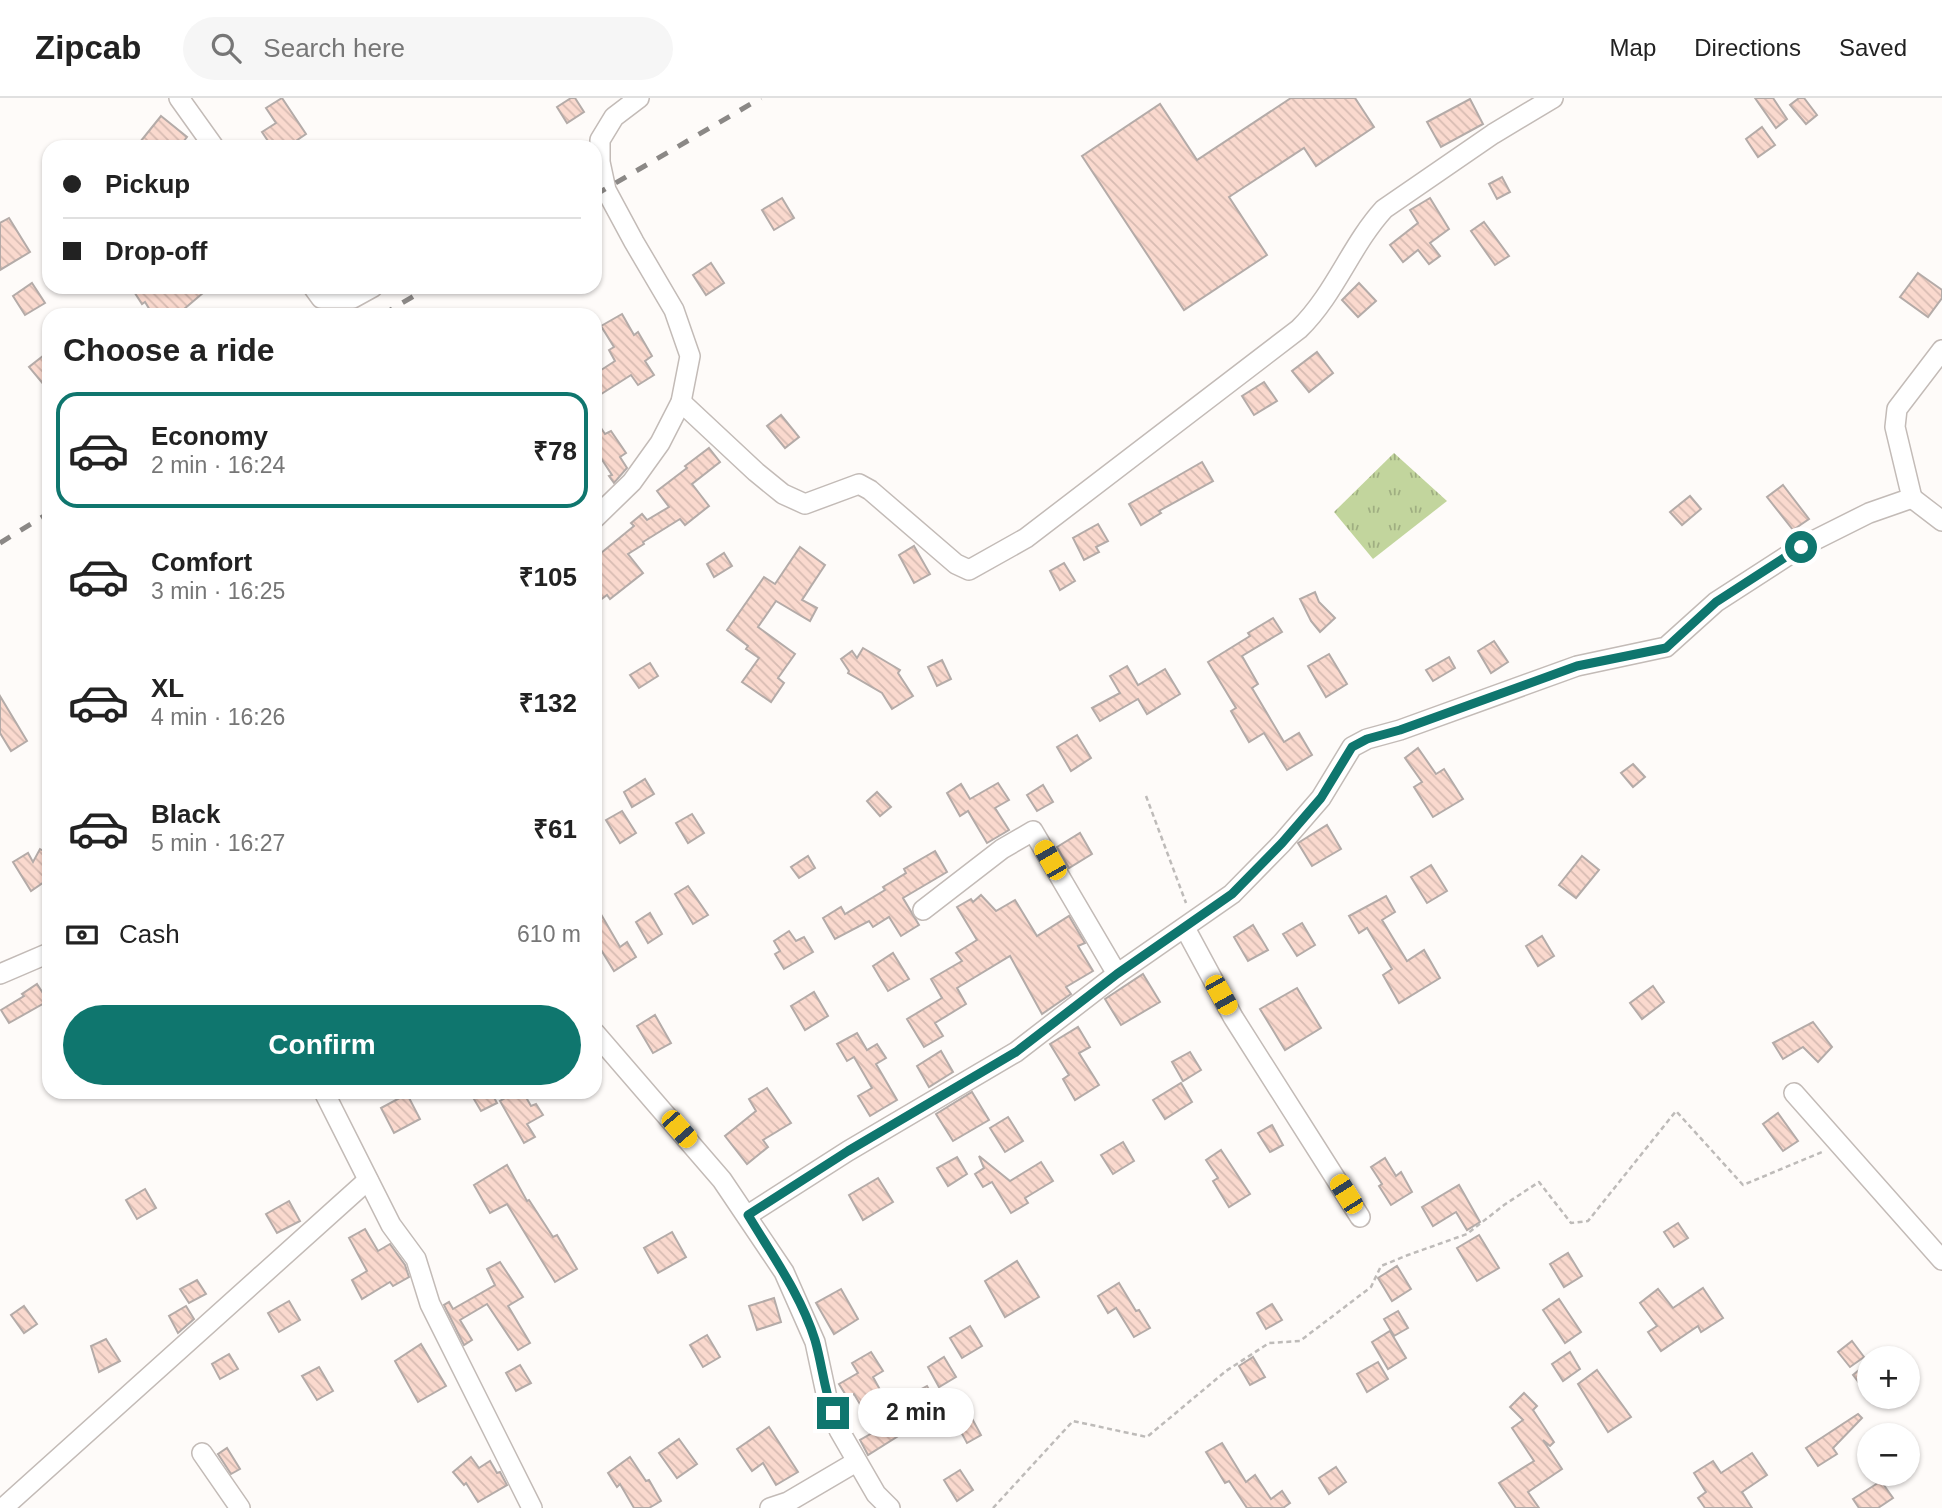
<!DOCTYPE html>
<meta charset="utf-8">
<style>
:root{--surface:#fff;--page:#f6f6f6;--text:#222;--muted:#767676;--line:#e0e0e0;--accent:#0f766e}
body{margin:0;font-family:Helvetica,sans-serif;background:var(--page);color:var(--text);height:100vh;display:flex;flex-direction:column;font-size:26px;white-space:nowrap}
*{box-sizing:border-box;margin:0}
p{font-size:23px;color:var(--muted)}
.icon{flex:none;width:38px;height:38px;fill:none;stroke:currentColor;stroke-width:2;stroke-linecap:round;stroke-linejoin:round}
.map{position:relative;flex:1;overflow:hidden}
.sheet{position:absolute;left:42px;top:210px;width:560px;height:791px;display:flex;flex-direction:column;background:var(--surface);border-radius:21px;box-shadow:0 2px 5px #0004}
.sheet>*{flex:none}
.top-card{position:absolute;left:42px;top:42px;width:560px;height:154px;border-radius:21px;box-shadow:0 2px 5px #0004;display:grid;align-content:center;height:154px;padding:0 21px;background:var(--surface)}
.controls{position:absolute;left:1857px;top:1248px;display:grid;gap:14px}
.controls a{display:grid;place-items:center;width:63px;height:63px;border-radius:50%;background:var(--surface);box-shadow:0 2px 5px #0004;font-size:35px}
.end{position:absolute;width:32px;height:32px;margin:-16px;border:9px solid #0f766e;background:#fff;box-shadow:0 0 0 4px #fff}
.from{border-radius:50%}
.bubble{position:absolute;height:49px;border-radius:24px;background:var(--surface);box-shadow:0 2px 5px #0004;font-size:23px;font-weight:800;line-height:49px;text-align:center}
.car{position:absolute;width:21px;height:42px;margin:-21px -10px;border-radius:9px;box-shadow:0 0 5px 2px #0007;background:linear-gradient(#f5c518 24%,#345 0 40%,#f5c518 0 76%,#345 0 86%,#f5c518 0)}
.top-card b{display:flex;align-items:center;gap:24px;height:66px;font-size:26px}
.top-card b+b{border-top:2px solid var(--line)}
.top-card i{width:18px;height:18px;background:var(--text)}
ul{padding:0;list-style:none}
li{display:flex;align-items:center;gap:21px;height:116px;margin:0 14px 10px;padding:0 7px;border:4px solid transparent;border-radius:21px}
li div{flex:1}
li b{display:block;font-size:26px}
li em{font-style:normal;font-weight:800}
li.current{border-color:var(--accent)}
li>.icon{width:63px;height:63px;stroke-width:1.5}
h2{padding:0 21px;font-size:32px;line-height:84px}
.pay{display:flex;align-items:center;gap:18px;height:77px;padding:0 21px;font-size:26px}
.pay p{margin-inline-start:auto}
.cta{display:flex;gap:14px;margin-top:auto;padding:14px 21px}
.cta a{flex:1;height:80px;border-radius:42px;background:var(--accent);color:#fff;font-size:28px;font-weight:800;line-height:80px;text-align:center}
header{display:flex;align-items:center;gap:42px;box-sizing:border-box;height:98px;padding:0 35px;background:var(--surface);border-bottom:2px solid var(--line)}
header strong{font-size:33px}
nav{display:flex;gap:38px;margin-inline-start:auto;font-size:24px}
.search{width:490px;height:63px;background:var(--page);display:flex;align-items:center;gap:18px;box-sizing:border-box;padding:0 24px;border-radius:38px;color:var(--muted);font-size:26px}
.map>svg:first-child{display:block}
.park{fill:url(#park-tufts)}
.building{fill:url(#building-back-hatch);stroke:#b4aba8;stroke-width:2}
.lines{fill:none;stroke-linecap:round;stroke-linejoin:round}
.minor-casing{stroke:#c3bbb7;stroke-width:22}
.path{stroke:#bebbb9;stroke-width:2.5;stroke-dasharray:5 3.5;stroke-linecap:butt}
.minor{stroke:#fff;stroke-width:19}
.rail{stroke:#8b8886;stroke-width:5;stroke-dasharray:12 12;stroke-linecap:butt}
.route{stroke:#0f766e;stroke-width:9}
</style>
<header>
<strong>Zipcab</strong>
<div class="search"><svg class="icon" aria-label="search" viewBox="0 0 24 24"><circle cx="10" cy="10" r="6"/><path d="M15 15l6 6"/></svg>Search here</div>
<nav><a>Map</a><a>Directions</a><a>Saved</a></nav>
</header>
<div class="map">
<svg width="1942" height="1410" viewBox="0 0 1942 1410">
<defs>
<pattern id="park-tufts" width="24" height="20" patternUnits="userSpaceOnUse" patternTransform="scale(1.75)"><rect width="24" height="20" fill="#c2d59d"/><path d="M3 7l-1-3M5 7V3M7 7l1-3M15 17l-1-3M17 17v-4M19 17l1-3" fill="none" stroke="#9fae81"/></pattern>
<pattern id="building-back-hatch" width="6" height="6" patternUnits="userSpaceOnUse" patternTransform="scale(1.75)"><rect width="6" height="6" fill="#fad9ce"/><path d="M-1 5l2 2M0 0l6 6M5-1l2 2" fill="none" stroke="#d7bbb2"/></pattern>
</defs>
<rect width="100%" height="100%" fill="#fefbf9"/>
<!-- park -->
<polygon class="park" points="1394,355 1447,403 1373,461 1334,414"/>
<!-- building -->
<g class="building">
<polygon points="282,0 306,36 287,49 272,49 262,34 276,25 266,10"/>
<polygon points="571,0 575,0 584,14 567,25 557,9"/>
<polygon points="1291,0 1355,0 1374,29 1316,68 1304,50 1229,99 1267,157 1184,212 1082,58 1160,6 1197,62"/>
<polygon points="1755,0 1773,0 1787,21 1776,30"/>
<polygon points="1799,0 1804,0 1817,17 1806,26 1790,7"/>
<polygon points="1470,1 1483,26 1441,49 1427,24"/>
<polygon points="161,18 187,39 179,49 136,49"/>
<polygon points="1762,29 1775,47 1758,59 1746,41"/>
<polygon points="1502,79 1510,94 1497,101 1489,86"/>
<polygon points="782,100 794,120 774,132 762,112"/>
<polygon points="1430,100 1449,131 1430,145 1440,158 1429,166 1418,152 1403,164 1390,147 1418,125 1410,112"/>
<polygon points="9,120 30,154 0,172 0,125"/>
<polygon points="1484,124 1509,158 1495,167 1471,133"/>
<polygon points="711,165 724,185 706,197 693,177"/>
<polygon points="1918,175 1942,192 1942,200 1928,219 1900,199"/>
<polygon points="32,185 45,205 25,217 13,198"/>
<polygon points="1359,185 1376,203 1358,219 1342,202"/>
<polygon points="131,189 210,189 177,217 153,217 145,204 142,206"/>
<polygon points="622,216 634,237 638,234 652,258 645,263 654,277 638,287 631,277 595,300 595,276 615,263 609,252 614,249 601,228"/>
<polygon points="1317,254 1333,275 1309,294 1292,273"/>
<polygon points="43,258 49,266 49,293 29,269"/>
<polygon points="1264,284 1277,303 1254,317 1242,298"/>
<polygon points="781,317 799,339 785,350 767,328"/>
<polygon points="595,321 605,336 611,333 626,355 620,359 627,370 614,385 609,378 612,377 595,351"/>
<polygon points="709,350 720,364 692,386 709,408 685,427 680,421 643,444 644,446 628,456 643,475 610,501 607,497 595,506 595,460 634,428 631,425 642,416 647,422 669,409 657,393 687,370 685,368"/>
<polygon points="1202,364 1213,383 1159,413 1161,415 1141,427 1129,406"/>
<polygon points="1783,387 1809,421 1793,432 1767,399"/>
<polygon points="1690,398 1701,411 1682,427 1670,414"/>
<polygon points="1098,426 1108,443 1096,449 1099,454 1084,462 1073,440"/>
<polygon points="914,448 930,476 914,485 899,457"/>
<polygon points="800,449 825,467 802,502 817,510 810,523 776,503 758,529 795,556 778,580 784,585 771,604 742,584 759,560 746,551 748,548 727,532 764,479 775,486"/>
<polygon points="724,455 732,468 714,479 707,466"/>
<polygon points="1064,465 1075,483 1060,492 1050,473"/>
<polygon points="1315,494 1319,504 1335,520 1320,534 1311,523 1300,501"/>
<polygon points="1273,520 1282,534 1242,558 1258,586 1252,590 1284,644 1299,635 1312,657 1287,672 1264,635 1249,644 1231,613 1236,610 1208,564 1250,538 1248,535"/>
<polygon points="1494,543 1508,564 1491,575 1478,553"/>
<polygon points="863,550 900,572 898,575 913,598 892,611 882,595 848,575 849,573 841,561 852,553 857,560"/>
<polygon points="1329,556 1347,586 1326,599 1308,568"/>
<polygon points="1449,559 1455,570 1433,583 1426,572"/>
<polygon points="942,562 951,581 937,588 928,569"/>
<polygon points="650,565 658,578 639,590 630,577"/>
<polygon points="1127,568 1138,587 1165,571 1180,596 1147,616 1138,601 1100,623 1092,610 1120,595 1110,578"/>
<polygon points="0,598 27,643 11,653 0,635"/>
<polygon points="1077,637 1091,660 1071,673 1057,649"/>
<polygon points="1418,650 1436,676 1444,671 1463,701 1433,719 1414,689 1422,684 1405,660"/>
<polygon points="1633,666 1645,679 1633,689 1621,675"/>
<polygon points="645,681 654,696 632,709 624,694"/>
<polygon points="998,685 1009,702 995,710 1009,732 987,745 968,713 960,718 947,695 961,686 970,701"/>
<polygon points="1043,687 1053,704 1037,713 1027,697"/>
<polygon points="877,694 891,709 880,718 867,703"/>
<polygon points="622,713 636,735 620,745 606,722"/>
<polygon points="692,716 704,735 688,745 676,725"/>
<polygon points="1327,727 1341,751 1312,768 1298,745"/>
<polygon points="1080,735 1092,756 1069,770 1057,749"/>
<polygon points="40,751 49,756 49,765 43,775 47,782 31,793 13,764 28,755 33,764"/>
<polygon points="935,753 947,774 903,800 919,827 901,838 889,819 873,829 869,823 835,841 823,820 841,809 845,816 885,792 883,789 906,775 904,771"/>
<polygon points="808,758 815,770 799,780 791,769"/>
<polygon points="1582,758 1599,772 1576,800 1559,787"/>
<polygon points="1431,767 1447,793 1427,805 1411,779"/>
<polygon points="688,788 708,817 693,826 675,796"/>
<polygon points="981,797 996,813 1015,802 1037,838 1069,818 1085,845 1078,848 1093,873 1066,889 1071,896 1042,916 1010,858 957,890 966,906 935,925 943,938 924,949 907,921 942,900 931,881 962,863 956,855 977,842 957,809 971,801 973,804"/>
<polygon points="1386,798 1395,814 1382,822 1407,863 1424,852 1440,880 1399,905 1383,877 1392,871 1367,830 1359,835 1349,818"/>
<polygon points="595,806 620,849 627,844 636,859 614,873 595,842"/>
<polygon points="650,815 662,836 648,845 636,824"/>
<polygon points="1302,825 1315,847 1297,858 1283,836"/>
<polygon points="1253,827 1268,852 1248,863 1234,839"/>
<polygon points="789,833 796,843 804,839 813,854 784,871 775,856 780,853 774,843"/>
<polygon points="1542,838 1554,858 1538,868 1526,848"/>
<polygon points="893,855 909,881 888,893 873,868"/>
<polygon points="1143,876 1160,904 1121,927 1105,901"/>
<polygon points="37,886 48,903 9,925 1,912 24,898 22,896"/>
<polygon points="1653,888 1664,904 1642,921 1630,905"/>
<polygon points="1297,890 1321,930 1285,952 1260,911"/>
<polygon points="814,894 828,918 805,932 791,908"/>
<polygon points="655,917 671,945 653,955 637,928"/>
<polygon points="1813,924 1832,949 1818,964 1803,949 1783,961 1773,945"/>
<polygon points="1078,929 1090,949 1079,955 1099,987 1075,1002 1063,981 1069,977 1050,946"/>
<polygon points="857,935 867,952 877,946 886,960 876,966 897,1002 870,1018 858,998 872,990 854,959 847,963 837,946"/>
<polygon points="941,953 953,974 929,989 917,968"/>
<polygon points="1190,954 1201,972 1183,983 1172,964"/>
<polygon points="1181,985 1192,1004 1165,1021 1153,1002"/>
<polygon points="767,990 791,1025 763,1042 768,1049 747,1066 725,1038 756,1013 749,1001"/>
<polygon points="486,994 491,994 497,1005 481,1013 474,1001"/>
<polygon points="516,994 523,994 531,1008 536,1006 543,1017 527,1026 535,1039 524,1045 500,1003"/>
<polygon points="972,994 989,1022 953,1043 936,1016"/>
<polygon points="407,996 420,1021 394,1035 381,1010"/>
<polygon points="1778,1015 1798,1043 1783,1053 1763,1026"/>
<polygon points="1008,1019 1023,1043 1005,1054 990,1030"/>
<polygon points="1272,1027 1283,1047 1270,1054 1258,1035"/>
<polygon points="1123,1044 1134,1063 1113,1076 1101,1057"/>
<polygon points="1221,1052 1250,1096 1229,1109 1213,1083 1218,1080 1206,1062"/>
<polygon points="979,1058 1010,1083 1041,1064 1053,1083 1025,1100 1028,1105 1011,1115 992,1084 983,1089 975,1076 984,1070"/>
<polygon points="957,1059 967,1076 948,1088 937,1070"/>
<polygon points="1385,1060 1396,1078 1401,1074 1412,1094 1391,1107 1379,1088 1382,1086 1371,1069"/>
<polygon points="507,1067 527,1103 529,1102 553,1139 557,1137 577,1171 555,1184 507,1106 490,1115 474,1087"/>
<polygon points="878,1080 893,1104 863,1122 849,1097"/>
<polygon points="1459,1087 1480,1124 1467,1132 1456,1114 1433,1128 1422,1109"/>
<polygon points="145,1091 156,1110 137,1121 126,1102"/>
<polygon points="289,1103 300,1123 277,1135 266,1116"/>
<polygon points="1678,1125 1688,1140 1674,1149 1664,1134"/>
<polygon points="365,1131 378,1153 390,1146 405,1167 409,1179 393,1188 390,1184 362,1201 352,1182 367,1173 349,1140"/>
<polygon points="672,1134 686,1159 658,1175 644,1150"/>
<polygon points="1479,1137 1499,1170 1477,1183 1457,1150"/>
<polygon points="1568,1155 1582,1178 1564,1189 1550,1166"/>
<polygon points="1017,1163 1039,1199 1005,1219 985,1183"/>
<polygon points="500,1164 523,1199 508,1208 530,1245 518,1252 487,1206 460,1222 472,1242 464,1247 444,1207 449,1204 453,1211 495,1187 487,1171"/>
<polygon points="1397,1168 1411,1191 1392,1203 1378,1180"/>
<polygon points="197,1182 206,1196 189,1205 180,1191"/>
<polygon points="1119,1185 1136,1213 1139,1212 1150,1230 1134,1239 1116,1210 1108,1215 1098,1198"/>
<polygon points="1703,1190 1723,1220 1701,1234 1698,1228 1661,1253 1648,1234 1657,1228 1640,1205 1658,1191 1673,1210"/>
<polygon points="841,1191 858,1221 834,1236 816,1205"/>
<polygon points="774,1200 781,1224 757,1232 749,1208"/>
<polygon points="1559,1201 1581,1234 1565,1245 1543,1212"/>
<polygon points="289,1203 300,1222 279,1234 268,1215"/>
<polygon points="1272,1206 1282,1222 1266,1231 1257,1215"/>
<polygon points="24,1208 37,1226 24,1235 11,1217"/>
<polygon points="186,1208 194,1221 178,1235 169,1218"/>
<polygon points="1398,1213 1408,1230 1394,1238 1384,1221"/>
<polygon points="970,1228 982,1248 962,1260 950,1240"/>
<polygon points="1390,1233 1406,1260 1388,1271 1372,1244"/>
<polygon points="707,1237 720,1259 703,1269 690,1247"/>
<polygon points="106,1241 120,1263 99,1274 91,1248"/>
<polygon points="1852,1243 1864,1259 1850,1269 1838,1254"/>
<polygon points="421,1246 446,1288 418,1304 395,1263"/>
<polygon points="871,1254 883,1273 873,1279 889,1308 927,1288 949,1326 936,1334 927,1320 868,1357 860,1342 874,1334 871,1329 873,1328 854,1296 847,1299 839,1286 858,1275 852,1265"/>
<polygon points="1570,1254 1580,1271 1563,1283 1552,1266"/>
<polygon points="229,1256 238,1271 220,1281 212,1266"/>
<polygon points="944,1259 956,1279 939,1289 928,1269"/>
<polygon points="1253,1259 1265,1279 1250,1287 1239,1268"/>
<polygon points="1378,1264 1388,1281 1367,1294 1357,1276"/>
<polygon points="520,1267 531,1285 516,1293 506,1275"/>
<polygon points="1864,1268 1869,1275 1869,1298 1853,1277"/>
<polygon points="319,1269 333,1293 317,1302 302,1278"/>
<polygon points="1597,1272 1631,1319 1608,1334 1578,1286"/>
<polygon points="1524,1295 1537,1308 1533,1312 1554,1344 1550,1348 1543,1342 1562,1371 1528,1394 1539,1410 1516,1410 1499,1385 1534,1363 1512,1330 1523,1322 1510,1309"/>
<polygon points="969,1315 981,1337 967,1345 955,1323"/>
<polygon points="1858,1316 1862,1320 1833,1350 1837,1356 1818,1368 1806,1350"/>
<polygon points="769,1329 798,1374 776,1387 763,1365 752,1373 737,1351"/>
<polygon points="679,1341 697,1366 677,1380 659,1355"/>
<polygon points="1222,1345 1246,1384 1255,1377 1271,1401 1282,1393 1290,1405 1283,1410 1247,1410 1229,1383 1225,1385 1206,1354"/>
<polygon points="227,1350 240,1371 231,1376 218,1356"/>
<polygon points="1752,1355 1767,1377 1742,1394 1752,1410 1705,1410 1698,1400 1706,1394 1694,1375 1713,1363 1721,1375"/>
<polygon points="471,1359 479,1370 490,1363 497,1375 500,1374 507,1387 478,1404 466,1385 464,1387 453,1374"/>
<polygon points="630,1359 646,1383 649,1382 661,1403 649,1410 634,1410 620,1386 617,1389 608,1375"/>
<polygon points="1336,1369 1346,1384 1329,1396 1319,1380"/>
<polygon points="960,1372 973,1392 957,1403 944,1382"/>
<polygon points="1881,1383 1893,1400 1878,1410 1859,1410 1853,1401"/>
</g>
<g class="lines">
<defs>
<g id="minor">
<polyline points="179,0 214,49"/>
<polyline points="313,189 321,200 353,200 373,189"/>
<path d="M681,304L756,374L783,396L805,406L859,386L870,392L956,466L969,472L1026,440L1299,231C1335,196 1351,147 1384,111L1493,36L1553,0"/>
<polyline points="1912,400 1942,423"/>
<polyline points="595,420 632,384 660,345 681,304 690,258 674,212 634,144 606,92 600,64 600,42 614,19 639,0"/>
<polyline points="923,812 1002,751 1033,733 1117,876"/>
<polyline points="1185,830 1233,919 1360,1119"/>
<polyline points="0,876 49,855"/>
<polyline points="595,935 722,1082 784,1174 815,1244 827,1300 839,1332 876,1396 890,1410"/>
<polyline points="324,994 391,1127 416,1161 430,1206 532,1410"/>
<polyline points="1794,995 1942,1162"/>
<polyline points="748,1117 848,1053 1016,954 1117,876 1232,796 1282,745 1321,700 1352,649 1367,641 1400,632 1577,568 1666,549 1716,504 1801,449 1869,415 1912,400 1895,329 1897,311 1942,252"/>
<polyline points="202,1355 240,1410"/>
<polyline points="3,1410 368,1082"/>
<polyline points="770,1410 788,1404 856,1364"/>
</g>
</defs>
<!-- minor casing -->
<use href="#minor" class="minor-casing"/>
<!-- path -->
<g class="path">
<polyline points="1146,698 1186,805"/>
<polyline points="993,1410 1073,1323 1147,1339 1226,1273 1269,1245 1300,1243 1371,1189 1381,1168 1408,1157 1467,1136 1504,1107 1539,1084 1571,1125 1588,1123 1676,1013 1743,1087 1822,1054"/>
</g>
<!-- minor -->
<use href="#minor" class="minor"/>
<!-- rail -->
<g class="rail">
<polyline points="595,97 761,0"/>
<polyline points="382,217 429,189"/>
<polyline points="0,445 49,415"/>
</g>
</g>
<g class="lines">
<!-- route -->
<path class="route" d="M833,1315C824,1291 822,1266 815,1242C801,1197 772,1157 748,1117L848,1053L1016,954L1117,876L1232,796L1282,745L1321,700L1352,649L1367,641L1400,632L1577,568L1666,550L1716,504L1801,449"/>
</g>
</svg>
<div class="controls">
<a>+</a>
<a>−</a>
</div>
<i class="end from" style="left:1801px;top:449px"></i>
<i class="end" style="left:833px;top:1315px"></i>
<div class="bubble" style="left:858px;top:1290px;width:116px">2 min</div>
<i class="car" style="left:1050px;top:762px;rotate:330deg"></i>
<i class="car" style="left:1221px;top:897px;rotate:151deg"></i>
<i class="car" style="left:679px;top:1031px;rotate:139deg"></i>
<i class="car" style="left:1346px;top:1096px;rotate:328deg"></i>
<div class="top-card">
<b><i class="from"></i>Pickup</b>
<b><i></i>Drop-off</b>
</div>
<section class="sheet">
<h2>Choose a ride</h2>
<ul>
<li class="current"><svg class="icon" aria-label="car" viewBox="0 0 24 24"><path d="M5 17H2v-5l4-1 3-4h7l3 4 3 1v5h-3M9 17h6M6 11h13"/><circle cx="7" cy="17" r="2"/><circle cx="17" cy="17" r="2"/></svg><div><b>Economy</b><p>2 min · 16:24</p></div><em>₹78</em></li>
<li><svg class="icon" aria-label="car" viewBox="0 0 24 24"><path d="M5 17H2v-5l4-1 3-4h7l3 4 3 1v5h-3M9 17h6M6 11h13"/><circle cx="7" cy="17" r="2"/><circle cx="17" cy="17" r="2"/></svg><div><b>Comfort</b><p>3 min · 16:25</p></div><em>₹105</em></li>
<li><svg class="icon" aria-label="car" viewBox="0 0 24 24"><path d="M5 17H2v-5l4-1 3-4h7l3 4 3 1v5h-3M9 17h6M6 11h13"/><circle cx="7" cy="17" r="2"/><circle cx="17" cy="17" r="2"/></svg><div><b>XL</b><p>4 min · 16:26</p></div><em>₹132</em></li>
<li><svg class="icon" aria-label="car" viewBox="0 0 24 24"><path d="M5 17H2v-5l4-1 3-4h7l3 4 3 1v5h-3M9 17h6M6 11h13"/><circle cx="7" cy="17" r="2"/><circle cx="17" cy="17" r="2"/></svg><div><b>Black</b><p>5 min · 16:27</p></div><em>₹61</em></li>
</ul>
<div class="pay"><svg class="icon" aria-label="cash" viewBox="0 0 24 24"><path d="M3 7h18v10H3z"/><circle cx="12" cy="12" r="2"/></svg>Cash<p>610 m</p></div>
<div class="cta"><a>Confirm</a></div>
</section>
</div>
